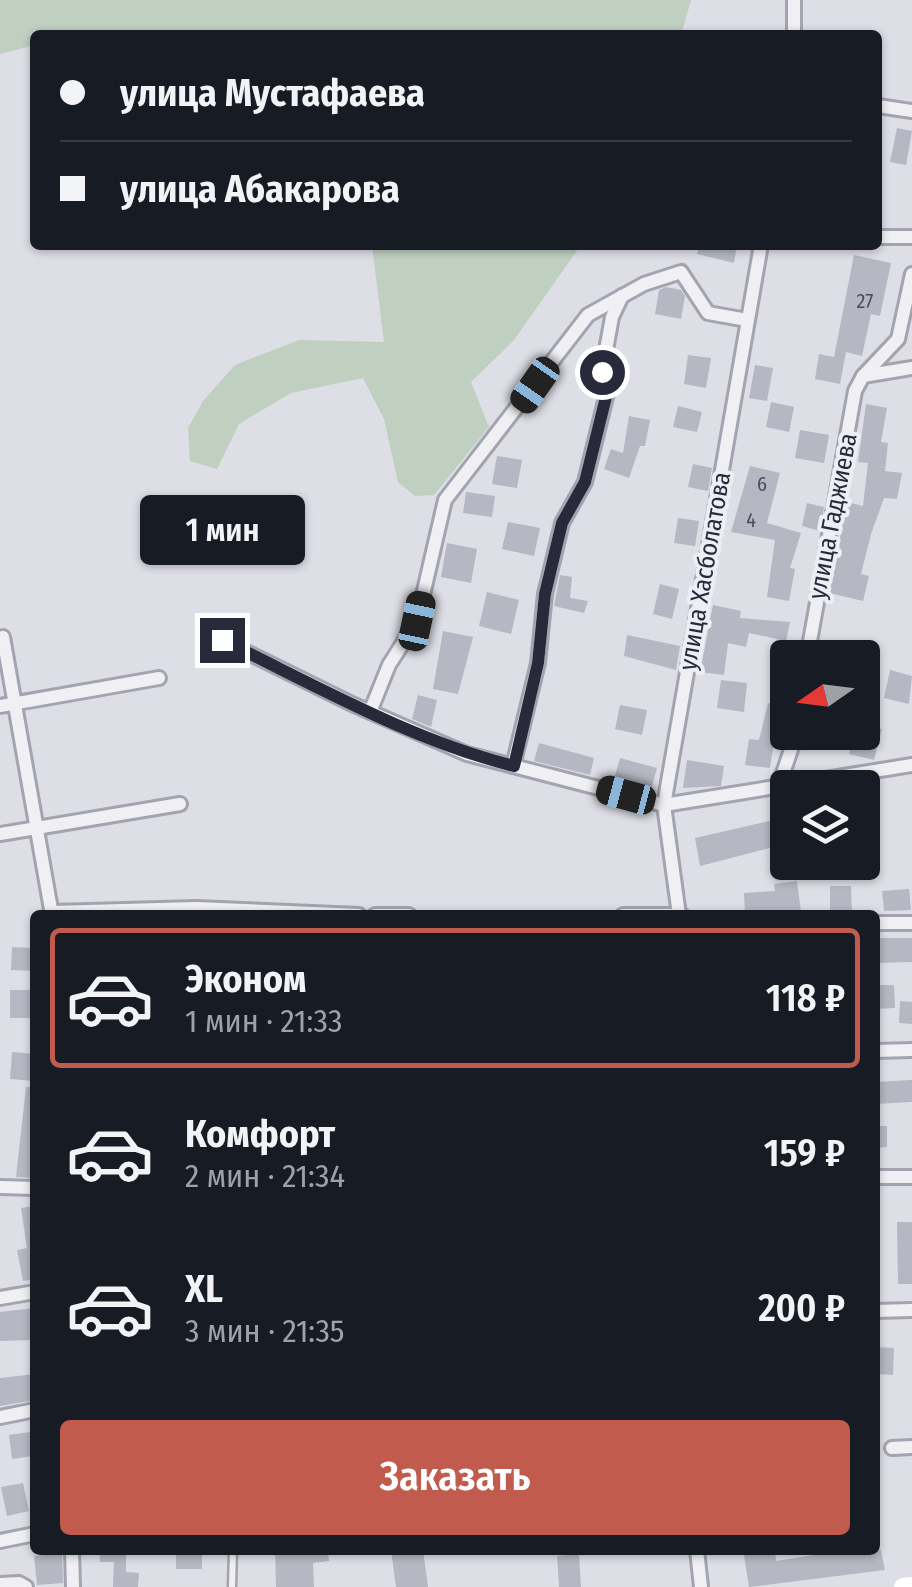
<!DOCTYPE html>
<html lang="ru">
<meta charset="utf-8">
<style>
:root{--surface:#171b24;--page:#242831;--text:#f1f3f6;--muted:#9ea1a6;--line:#363941;--accent:#c05b4d}
body{margin:0;font-family:"Fira Sans Condensed",sans-serif;background:var(--page);color:var(--text);height:100vh;display:flex;flex-direction:column;font-size:38px;white-space:nowrap}
*{box-sizing:border-box;margin:0}
p{font-size:32px;color:var(--muted)}
.icon{flex:none;width:55px;height:55px;fill:none;stroke:currentColor;stroke-width:2;stroke-linecap:round;stroke-linejoin:round}
.map{position:relative;flex:1;overflow:hidden}
.sheet{position:absolute;left:30px;top:910px;width:850px;height:645px;display:flex;flex-direction:column;background:var(--surface);border-radius:10px;box-shadow:0 2px 8px #0004}
.sheet>*{flex:none}
.banner{position:absolute;left:30px;top:30px;width:852px;height:220px;border-radius:10px;box-shadow:0 2px 8px #0004;display:grid;align-content:center;height:220px;padding:0 30px;background:var(--surface)}
.needle{width:65px;rotate:256deg}
.buttons{position:absolute;left:770px;top:640px;display:grid;gap:20px}
.buttons a{display:grid;place-items:center;width:110px;height:110px;border-radius:10px;background:var(--surface);box-shadow:0 2px 8px #0004;font-size:50px}
.end{position:absolute;width:45px;height:45px;margin:-22px;border:12px solid #282a3b;background:#fff;box-shadow:0 0 0 5px #fff}
.from{border-radius:50%}
.bubble{position:absolute;height:70px;border-radius:10px;background:var(--surface);box-shadow:0 2px 8px #0004;font-size:32px;font-weight:600;line-height:70px;text-align:center}
.car{position:absolute;width:30px;height:60px;margin:-30px -15px;border-radius:12px;box-shadow:0 0 8px 2px #0007;background:linear-gradient(#222 24%,#8ab4d8 0 40%,#222 0 76%,#8ab4d8 0 86%,#222 0)}
.banner b{display:flex;align-items:center;gap:35px;height:95px;font-size:38px}
.banner b+b{border-top:2px solid var(--line)}
.banner i{width:25px;height:25px;background:var(--text)}
ul{padding:18px 0 0;list-style:none}
li{display:flex;align-items:center;gap:30px;height:140px;margin:0 20px 15px;padding:0 10px;border:5px solid transparent;border-radius:10px}
li div{flex:1}
li b{display:block;font-size:38px}
li em{font-style:normal;font-weight:600}
li.current{border-color:var(--accent)}
li>.icon{width:90px;height:90px;stroke-width:1.5}
.primary-button{display:flex;gap:20px;margin-top:auto;padding:20px 30px}
.primary-button a{flex:1;height:115px;border-radius:10px;background:var(--accent);color:#fff;font-size:40px;font-weight:600;line-height:115px;text-align:center}
.map>svg:first-child{display:block}
.green{fill:#bfcfc0}
.building{fill:#b5b7c2}
.lines{fill:none;stroke-linecap:round;stroke-linejoin:round}
.lane-casing{stroke:#a3a4af;stroke-width:11}
.street-casing{stroke:#a3a4af;stroke-width:18}
.lane{stroke:#f0f0f4;stroke-width:6}
.street{stroke:#f0f0f4;stroke-width:12}
.secondary{stroke:#fff;stroke-width:18}
.route{stroke:#282a3b;stroke-width:12}
.labels{text-anchor:middle;stroke-width:8;stroke-linejoin:round;paint-order:stroke}
.number-label{font-size:20px;fill:#4b4d5d}
.street-label{font-size:25px;fill:#282a3b;stroke:#edeef4}
</style>
<div class="map">
<svg width="912" height="1587" viewBox="0 0 912 1587">
<rect width="100%" height="100%" fill="#dddee6"/>
<!-- green -->
<g class="green">
<polygon points="0,0 691,0 681,35 121,35 100,30 35,35 35,45 0,54"/>
<polygon points="372,245 581,245 514,340 471,382 489,427 434,495 415,496 398,482 384,419 363,378 291,393 239,424 217,469 190,461 188,428 203,401 235,365 299,340 384,342"/>
</g>
<!-- building -->
<g class="building">
<polygon points="897,128 912,131 906,165 890,162"/>
<polygon points="699,245 737,245 734,263 697,254"/>
<polygon points="854,255 891,263 880,316 871,314 862,356 846,352 840,384 815,379 819,354 834,357"/>
<polygon points="666,287 681,290 685,296 681,319 655,314 659,290"/>
<polygon points="688,355 711,358 706,388 684,384"/>
<polygon points="755,365 773,368 767,401 749,398"/>
<polygon points="771,402 794,407 789,432 766,427"/>
<polygon points="866,404 887,408 881,442 888,443 885,471 902,473 897,499 884,498 871,534 861,574 869,576 863,601 829,593 847,502 863,506 868,463 858,462"/>
<polygon points="678,406 702,412 697,432 673,427"/>
<polygon points="629,416 650,420 645,446 640,446 629,478 604,469 611,449 623,453"/>
<polygon points="800,430 829,435 824,463 795,458"/>
<polygon points="497,456 522,460 517,488 492,484"/>
<polygon points="693,464 712,468 708,491 688,487"/>
<polygon points="750,466 780,473 767,523 801,533 790,568 795,569 789,601 767,597 775,540 731,532"/>
<polygon points="466,492 495,496 492,517 463,513"/>
<polygon points="807,503 824,507 820,531 802,526"/>
<polygon points="678,518 699,521 695,546 674,543"/>
<polygon points="508,522 540,528 534,556 502,549"/>
<polygon points="447,543 477,549 471,583 441,577"/>
<polygon points="560,575 572,577 570,598 588,601 584,613 554,606"/>
<polygon points="660,584 679,589 672,619 653,614"/>
<polygon points="487,592 519,600 511,634 479,626"/>
<polygon points="713,605 741,611 740,618 790,622 786,641 749,633 746,647 728,643 724,675 700,672"/>
<polygon points="443,631 473,637 458,694 433,689"/>
<polygon points="627,635 680,646 676,670 624,656"/>
<polygon points="890,670 912,676 909,704 884,698"/>
<polygon points="721,680 747,683 744,712 717,708"/>
<polygon points="418,695 437,700 431,727 412,719"/>
<polygon points="768,703 788,707 787,730 776,728 770,768 745,765 749,739 759,740"/>
<polygon points="620,705 647,710 642,735 615,729"/>
<polygon points="862,725 882,729 874,760 849,754 855,732 862,732"/>
<polygon points="539,743 594,758 590,775 534,761"/>
<polygon points="620,758 657,768 651,789 614,779"/>
<polygon points="687,760 724,766 721,786 683,788"/>
<polygon points="770,821 774,847 700,866 695,838"/>
<polygon points="797,881 801,912 745,915 744,893 775,891 774,884"/>
<polygon points="830,886 851,886 852,915 830,915"/>
<polygon points="909,889 911,910 884,911 882,891"/>
<polygon points="875,938 912,938 912,962 875,963"/>
<polygon points="12,947 35,948 35,971 11,970"/>
<polygon points="875,985 894,985 895,1008 875,1009"/>
<rect x="10" y="990" width="22" height="28"/>
<polygon points="900,1001 912,1002 912,1024 899,1023"/>
<polygon points="12,1052 35,1054 34,1081 10,1079"/>
<polygon points="912,1080 912,1102 875,1104 875,1082"/>
<polygon points="26,1087 35,1087 35,1178 16,1177"/>
<polygon points="875,1126 887,1126 887,1147 875,1148"/>
<polygon points="35,1206 35,1279 23,1281 17,1250 27,1248 21,1208"/>
<polygon points="897,1222 912,1222 912,1284 898,1284"/>
<polygon points="35,1308 35,1340 0,1341 0,1312"/>
<polygon points="875,1347 894,1348 893,1375 875,1374"/>
<polygon points="35,1374 35,1400 0,1406 0,1378"/>
<polygon points="30,1432 33,1456 12,1459 9,1435"/>
<polygon points="23,1483 29,1511 7,1516 1,1487"/>
<polygon points="99,1550 126,1550 126,1572 139,1573 138,1587 113,1587 114,1562 100,1562"/>
<rect x="176" y="1550" width="26" height="19"/>
<polygon points="275,1550 328,1550 329,1561 313,1563 314,1587 276,1587"/>
<polygon points="391,1550 423,1550 428,1587 396,1587"/>
<polygon points="743,1550 775,1550 776,1561 846,1550 881,1550 885,1570 749,1587"/>
<polygon points="62,1553 63,1583 37,1585 34,1556"/>
<polygon points="579,1554 581,1587 559,1587 557,1556"/>
</g>
<g class="lines">
<defs>
<polyline id="lane" points="232,1587 233,1550"/>
<g id="street">
<polyline points="794,35 794,0"/>
<polyline points="878,106 912,111"/>
<polyline points="878,237 912,237"/>
<polyline points="863,376 912,368"/>
<polyline points="3,637 52,915"/>
<polyline points="222,640 352,704 467,754 664,805 912,765"/>
<polyline points="807,658 855,391 863,376 898,339 912,274"/>
<polyline points="0,706 159,678"/>
<polyline points="370,712 389,665 417,621 445,500 588,315 644,284 681,272 708,313 747,320"/>
<polyline points="513,766 538,663 545,594 562,523 585,482 607,393 602,372 612,317 622,296"/>
<polyline points="778,788 797,732"/>
<polyline points="0,834 180,804"/>
<polyline points="52,912 196,908 359,915"/>
<polyline points="375,915 409,915"/>
<polyline points="623,915 682,915"/>
<polyline points="679,915 664,805 761,245"/>
<polyline points="875,923 912,923"/>
<polyline points="875,1051 912,1050"/>
<polyline points="875,1177 912,1177"/>
<polyline points="0,1187 35,1188"/>
<polyline points="0,1298 35,1292"/>
<polyline points="875,1311 912,1310"/>
<polyline points="0,1417 35,1410"/>
<polyline points="892,1448 912,1447"/>
<polyline points="0,1541 35,1534"/>
<polyline points="72,1550 73,1587"/>
<polyline points="697,1550 701,1587"/>
<polyline points="0,1584 19,1583 26,1587"/>
</g>
</defs>
<!-- lane casing -->
<use href="#lane" class="lane-casing"/>
<!-- street casing -->
<use href="#street" class="street-casing"/>
<!-- lane -->
<use href="#lane" class="lane"/>
<!-- street -->
<use href="#street" class="street"/>
<!-- secondary -->
<polyline class="secondary" points="903,1587 912,1586"/>
</g>
<g class="lines">
<!-- route -->
<path class="route" d="M222,640C317,686 411,740 514,766L538,663L545,594L562,523L585,482L607,393L602,372"/>
</g>
<g class="labels">
<!-- number labels -->
<g class="number-label">
<text x="865" y="308">27</text>
<text x="762" y="491">6</text>
<text x="751" y="527">4</text>
</g>
<!-- street labels -->
<g class="street-label">
<text transform="translate(832 516) rotate(-79)" y="9">улица Гаджиева</text>
<text transform="translate(704 571) rotate(-80)" y="9">улица Хасболатова</text>
</g>
</g>
</svg>
<div class="buttons">
<a><svg class="needle" viewBox="-14 -14 28 28"><path d="M0-13l5 13h-10z" fill="#e53935"/><path d="M0 13l5-13h-10z" fill="#9ea1a6"/></svg></a>
<a><svg class="icon" aria-label="layers" viewBox="0 0 24 24"><path d="M12 4l9 5-9 5-9-5zM3 14l9 5 9-5"/></svg></a>
</div>
<i class="end from" style="left:602px;top:372px"></i>
<i class="end" style="left:222px;top:640px"></i>
<div class="bubble" style="left:140px;top:495px;width:165px">1 мин</div>
<i class="car" style="left:535px;top:385px;rotate:215deg"></i>
<i class="car" style="left:417px;top:621px;rotate:12deg"></i>
<i class="car" style="left:626px;top:795px;rotate:285deg"></i>
<div class="banner">
<b><i class="from"></i>улица Мустафаева</b>
<b><i></i>улица Абакарова</b>
</div>
<section class="sheet">
<ul>
<li class="current"><svg class="icon" aria-label="car" viewBox="0 0 24 24"><path d="M5 17H2v-5l4-1 3-4h7l3 4 3 1v5h-3M9 17h6M6 11h13"/><circle cx="7" cy="17" r="2"/><circle cx="17" cy="17" r="2"/></svg><div><b>Эконом</b><p>1 мин · 21:33</p></div><em>118 ₽</em></li>
<li><svg class="icon" aria-label="car" viewBox="0 0 24 24"><path d="M5 17H2v-5l4-1 3-4h7l3 4 3 1v5h-3M9 17h6M6 11h13"/><circle cx="7" cy="17" r="2"/><circle cx="17" cy="17" r="2"/></svg><div><b>Комфорт</b><p>2 мин · 21:34</p></div><em>159 ₽</em></li>
<li><svg class="icon" aria-label="car" viewBox="0 0 24 24"><path d="M5 17H2v-5l4-1 3-4h7l3 4 3 1v5h-3M9 17h6M6 11h13"/><circle cx="7" cy="17" r="2"/><circle cx="17" cy="17" r="2"/></svg><div><b>XL</b><p>3 мин · 21:35</p></div><em>200 ₽</em></li>
</ul>
<div class="primary-button"><a>Заказать</a></div>
</section>
</div>
